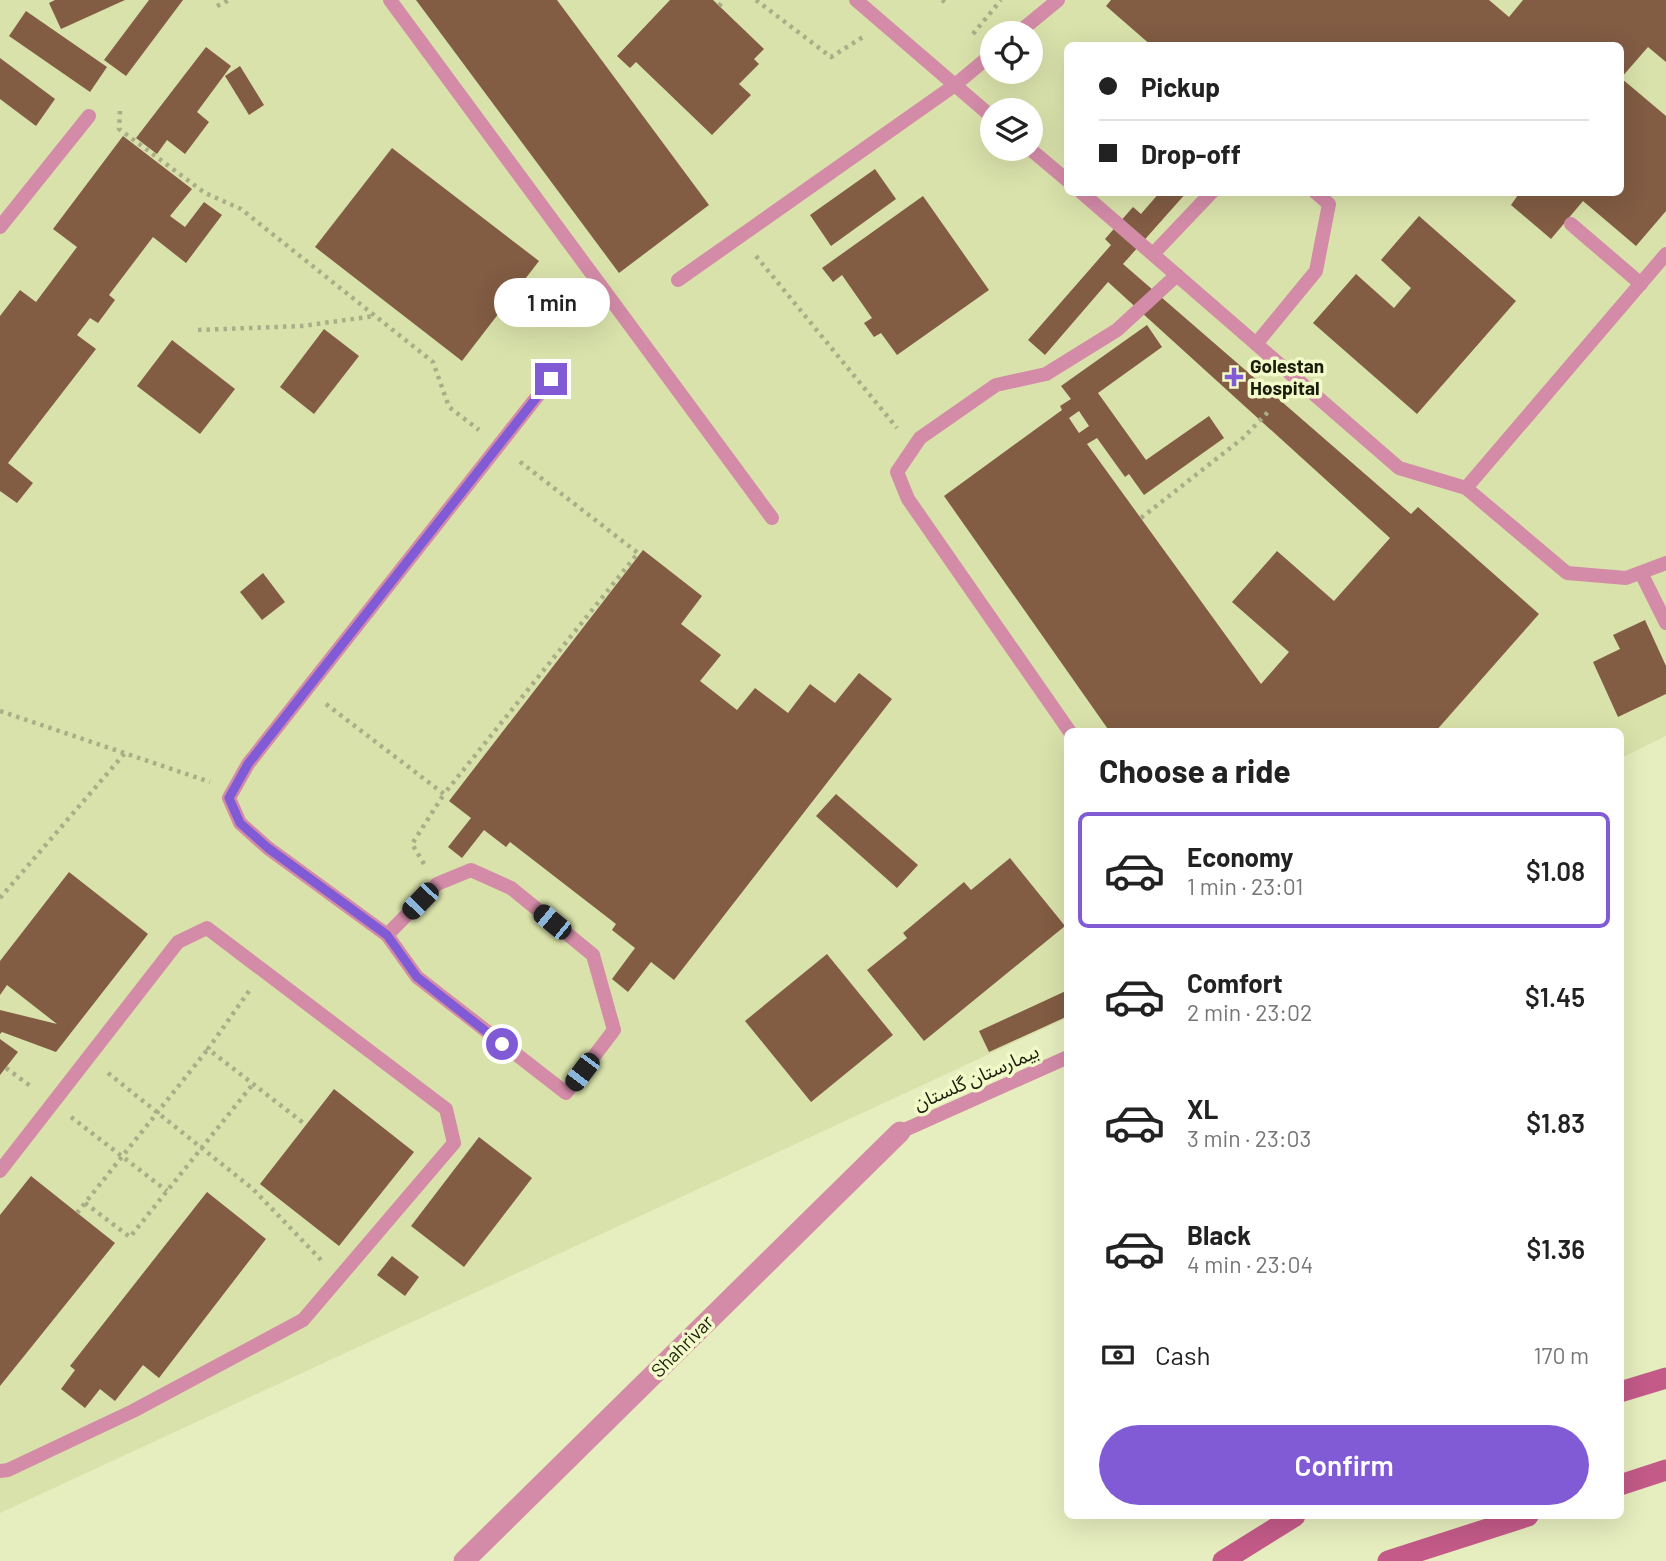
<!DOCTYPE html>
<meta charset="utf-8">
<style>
:root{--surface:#fff;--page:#f6f6f6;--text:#222;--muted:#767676;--line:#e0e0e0;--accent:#815bd5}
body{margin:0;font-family:Barlow,"Noto Sans Arabic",sans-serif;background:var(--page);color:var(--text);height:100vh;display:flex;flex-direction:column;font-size:26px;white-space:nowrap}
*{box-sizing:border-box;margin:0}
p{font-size:23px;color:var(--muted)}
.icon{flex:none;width:38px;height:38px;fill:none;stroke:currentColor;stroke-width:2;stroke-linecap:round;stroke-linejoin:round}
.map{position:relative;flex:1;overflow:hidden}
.details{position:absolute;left:1064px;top:728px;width:560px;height:791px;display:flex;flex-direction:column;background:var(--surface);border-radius:10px;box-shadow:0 7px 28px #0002}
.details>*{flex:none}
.banner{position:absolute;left:1064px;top:42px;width:560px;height:154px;border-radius:10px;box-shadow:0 7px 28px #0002;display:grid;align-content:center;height:154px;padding:0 35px;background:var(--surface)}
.fabs{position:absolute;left:980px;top:21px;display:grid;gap:14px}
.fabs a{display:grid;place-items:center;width:63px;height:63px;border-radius:50%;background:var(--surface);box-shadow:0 7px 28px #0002;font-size:35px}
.end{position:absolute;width:32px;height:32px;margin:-16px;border:9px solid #815bd5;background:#fff;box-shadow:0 0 0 4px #fff}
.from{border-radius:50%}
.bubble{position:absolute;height:49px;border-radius:24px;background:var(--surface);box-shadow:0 7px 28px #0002;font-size:23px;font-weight:600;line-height:49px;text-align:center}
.car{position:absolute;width:21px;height:42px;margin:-21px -10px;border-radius:9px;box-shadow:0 0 5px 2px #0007;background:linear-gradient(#222 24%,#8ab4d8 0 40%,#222 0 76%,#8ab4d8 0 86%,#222 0)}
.banner b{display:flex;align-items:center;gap:24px;height:66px;font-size:26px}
.banner b+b{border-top:2px solid var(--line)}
.banner i{width:18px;height:18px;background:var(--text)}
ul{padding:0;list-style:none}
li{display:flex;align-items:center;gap:21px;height:116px;margin:0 14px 10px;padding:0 21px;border:4px solid transparent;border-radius:10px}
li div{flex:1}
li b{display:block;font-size:26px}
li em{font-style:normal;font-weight:600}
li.on{border-color:var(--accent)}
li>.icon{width:63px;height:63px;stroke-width:1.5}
h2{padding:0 35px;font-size:32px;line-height:84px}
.pay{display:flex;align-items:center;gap:18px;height:77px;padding:0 35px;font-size:26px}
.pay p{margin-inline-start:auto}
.cta{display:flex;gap:14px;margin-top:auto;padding:14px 35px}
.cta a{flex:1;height:80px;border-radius:42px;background:var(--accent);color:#fff;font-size:28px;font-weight:600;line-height:80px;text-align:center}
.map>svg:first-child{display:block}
.built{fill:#dae2ab;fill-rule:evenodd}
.building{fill:#825c43;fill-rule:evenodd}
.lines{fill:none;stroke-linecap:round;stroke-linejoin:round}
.path{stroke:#a9ae88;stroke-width:4.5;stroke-dasharray:3.5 5;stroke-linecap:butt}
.lane{stroke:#d38ba7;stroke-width:14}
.street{stroke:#d38ba7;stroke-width:21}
.secondary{stroke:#c35a88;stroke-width:21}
.route{stroke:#815bd5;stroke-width:9}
.poi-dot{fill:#815bd5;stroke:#f3faca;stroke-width:2.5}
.labels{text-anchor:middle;stroke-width:7;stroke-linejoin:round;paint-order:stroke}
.poi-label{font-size:19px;font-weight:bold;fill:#1b1d0b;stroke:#f3faca;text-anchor:start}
.street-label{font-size:19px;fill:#1b1d0b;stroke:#f3faca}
</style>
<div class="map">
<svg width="1666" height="1561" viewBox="0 0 1666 1561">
<rect width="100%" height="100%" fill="#e6edbe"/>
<!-- built -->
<path class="built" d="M0,0H1666V736L1621,758L1620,732H1068L1067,1018L0,1513ZM992,33H1031V72H992ZM1068,46H1620V192H1068ZM992,110H1031V149H992Z"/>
<!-- building -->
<g class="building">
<polygon points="55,0 125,0 61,29 49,3"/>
<polygon points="149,0 183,0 126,76 104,60"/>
<polygon points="416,0 557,0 709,205 619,273"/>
<polygon points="670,0 713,0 764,49 754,59 759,64 739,84 751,95 712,135 636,62 630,68 617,56"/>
<polygon points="1111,0 1489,0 1509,17 1523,0 1666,0 1666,62 1648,47 1621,78 1666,116 1666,211 1636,246 1583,201 1551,239 1511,205 1520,192 1620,192 1620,46 1152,46 1106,6"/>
<polygon points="26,11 107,67 90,92 9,36"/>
<polygon points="206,47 231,66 197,112 209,122 185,154 167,140 157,154 136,138"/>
<polygon points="0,58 55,99 36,126 0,99"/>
<polygon points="240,66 264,105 249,115 225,76"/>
<polygon points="123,136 192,189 170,216 185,227 204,202 222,215 186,263 153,237 109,295 115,300 98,323 90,318 77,335 96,349 8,463 33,483 17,503 0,491 0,316 20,290 36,302 77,247 53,229"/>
<polygon points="392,148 539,261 462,361 315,247"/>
<polygon points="875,169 896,199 831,246 810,215"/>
<path d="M1160,192H1187L1123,264L1411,514L1418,507L1539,614L1435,732H1110L944,496L1062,410L1060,406L1071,399L1061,386L1147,325L1162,347L1098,393L1146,460L1209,416L1224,438L1144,495L1129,474L1125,477L1097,438L1087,444L1261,684L1289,652L1232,602L1277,551L1334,601L1390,538L1108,282L1045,355L1028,340L1111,245L1105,239L1133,207L1141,214ZM1079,411L1089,426L1079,433L1069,418Z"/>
<polygon points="923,196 989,290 897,355 881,333 874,337 864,323 872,318 842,275 833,282 822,268"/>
<polygon points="1419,216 1516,301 1417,414 1313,323 1356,274 1394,308 1411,288 1381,260"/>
<polygon points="324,329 359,356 314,414 280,387"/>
<polygon points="172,340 235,389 200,434 137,386"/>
<polygon points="643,550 702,596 681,624 721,655 700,681 737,710 755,688 788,713 810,684 835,703 859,673 892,699 674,980 651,962 628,992 612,979 635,948 612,930 616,924 510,842 506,847 484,830 462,858 448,847 471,818 449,801"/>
<polygon points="263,573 285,602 262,620 240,592"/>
<polygon points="1645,620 1666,666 1666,694 1618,717 1593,662 1620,649 1613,635"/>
<polygon points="836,794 918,865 897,888 816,816"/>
<polygon points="1010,858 1065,926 924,1041 867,970 907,938 903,933 964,882 971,890"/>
<polygon points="69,872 148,934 56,1052 2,1032 0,1034 0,1010 57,1024 7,985 0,995 0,961"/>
<polygon points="827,954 893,1035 811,1102 745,1021"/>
<polygon points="1068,990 1068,1016 989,1052 979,1031"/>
<polygon points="0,1039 18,1052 0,1075"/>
<polygon points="334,1089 414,1152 339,1246 260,1184"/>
<polygon points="479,1137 532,1178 464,1267 411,1226"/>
<polygon points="31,1176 115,1243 0,1386 0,1215"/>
<polygon points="207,1192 266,1239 159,1378 143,1365 115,1401 100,1389 85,1408 61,1389 75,1370 70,1366"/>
<polygon points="392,1256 419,1277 405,1296 377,1275"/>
</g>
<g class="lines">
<!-- path -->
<g class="path">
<polyline points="756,0 831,57 863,37"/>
<polyline points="942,0 945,2 947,0"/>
<polyline points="217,6 229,0"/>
<polyline points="719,6 724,0"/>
<polyline points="973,34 1001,0"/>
<polyline points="120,111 119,129 205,193 241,209 433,362 449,407 479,430"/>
<polyline points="756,256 897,428"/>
<polyline points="198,330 302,326 375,316"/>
<polyline points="1141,518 1243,438 1269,411"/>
<polyline points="326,704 444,794 638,553 519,461"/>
<polyline points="0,711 210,782"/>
<polyline points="424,864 412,844 444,794"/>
<polyline points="0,898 125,753"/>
<polyline points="249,991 208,1049 306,1125"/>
<polyline points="6,1068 33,1088"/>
<polyline points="108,1073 253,1189 322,1261"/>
<polyline points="71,1117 167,1191"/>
<polyline points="85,1203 130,1237 253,1084"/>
<polyline points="77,1213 208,1049"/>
</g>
<!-- lane -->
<g class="lane">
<polyline points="390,0 772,518"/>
<polyline points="856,0 992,117"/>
<polyline points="1018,33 1058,0"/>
<polyline points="1030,149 1068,181"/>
<polyline points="1081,192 1399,468 1466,488 1567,573 1626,578 1666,563"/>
<polyline points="1571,224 1641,284"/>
<polyline points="0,227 89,116"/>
<polyline points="1153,254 1212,192"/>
<polyline points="678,280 955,85 992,54"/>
<polyline points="1256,344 1316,271 1329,204 1315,192"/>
<polyline points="1466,488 1666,254"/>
<polyline points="1641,573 1666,623"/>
<polyline points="1070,732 908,499 897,472 920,438 996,385 1046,374 1117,330 1177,275"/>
<polyline points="387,935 437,884 471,870 511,888 593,955 614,1030 566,1093 417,977 387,935 268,848 240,823 229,798 248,764 551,379"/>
<polyline points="900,1132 1068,1057"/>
<polyline points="0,1171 178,942 207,928 446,1109 454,1143 303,1320 133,1411 8,1470 0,1471"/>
</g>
<!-- street -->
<polyline class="street" points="464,1561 900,1132"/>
<!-- secondary -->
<g class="secondary">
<polyline points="1620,1392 1666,1378"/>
<polyline points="1620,1485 1666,1470"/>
<polyline points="1223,1561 1295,1516"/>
<polyline points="1388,1561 1528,1516"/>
</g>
</g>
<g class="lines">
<!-- route -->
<polyline class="route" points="502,1044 417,977 387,935 268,848 240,823 229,798 248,764 551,379"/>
</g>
<!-- markers -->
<path class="poi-dot" d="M1230.5 366.5h7v7h7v7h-7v7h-7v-7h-7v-7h7z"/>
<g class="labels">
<!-- poi labels -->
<g class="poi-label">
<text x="1250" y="373">Golestan<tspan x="1250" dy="22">Hospital</tspan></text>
</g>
<!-- street labels -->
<g class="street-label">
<text transform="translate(976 1077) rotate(-24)" y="7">بیمارستان گلستان</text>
<text transform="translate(682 1346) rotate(-45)" y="7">Shahrivar</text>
</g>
</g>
</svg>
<div class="fabs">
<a><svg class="icon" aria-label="locate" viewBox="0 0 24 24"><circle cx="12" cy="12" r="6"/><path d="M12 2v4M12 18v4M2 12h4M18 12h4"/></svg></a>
<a><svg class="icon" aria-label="layers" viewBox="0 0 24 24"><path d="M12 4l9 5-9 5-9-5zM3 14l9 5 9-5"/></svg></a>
</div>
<i class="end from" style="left:502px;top:1044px"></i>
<i class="end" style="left:551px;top:379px"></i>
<div class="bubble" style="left:494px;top:278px;width:116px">1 min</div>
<i class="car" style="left:420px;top:901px;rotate:224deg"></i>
<i class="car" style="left:552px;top:922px;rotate:309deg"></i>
<i class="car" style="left:582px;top:1072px;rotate:217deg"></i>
<div class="banner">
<b><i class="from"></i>Pickup</b>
<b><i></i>Drop-off</b>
</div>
<section class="details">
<h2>Choose a ride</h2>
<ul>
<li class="on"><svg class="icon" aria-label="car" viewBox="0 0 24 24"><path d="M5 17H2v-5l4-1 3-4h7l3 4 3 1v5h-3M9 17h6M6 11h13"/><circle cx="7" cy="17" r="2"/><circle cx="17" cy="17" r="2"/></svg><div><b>Economy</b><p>1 min · 23:01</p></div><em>$1.08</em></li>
<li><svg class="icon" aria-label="car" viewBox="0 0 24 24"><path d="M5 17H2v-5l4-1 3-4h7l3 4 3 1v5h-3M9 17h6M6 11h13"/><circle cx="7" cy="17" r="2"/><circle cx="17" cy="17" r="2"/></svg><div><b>Comfort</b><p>2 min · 23:02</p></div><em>$1.45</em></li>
<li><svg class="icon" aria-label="car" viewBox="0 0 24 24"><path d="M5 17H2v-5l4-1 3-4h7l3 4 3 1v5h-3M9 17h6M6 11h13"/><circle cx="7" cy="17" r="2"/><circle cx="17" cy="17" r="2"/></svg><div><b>XL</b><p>3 min · 23:03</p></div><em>$1.83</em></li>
<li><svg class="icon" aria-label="car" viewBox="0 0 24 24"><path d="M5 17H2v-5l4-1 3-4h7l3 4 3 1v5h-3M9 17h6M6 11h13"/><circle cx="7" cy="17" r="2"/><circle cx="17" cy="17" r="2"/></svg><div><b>Black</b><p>4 min · 23:04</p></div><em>$1.36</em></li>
</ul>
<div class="pay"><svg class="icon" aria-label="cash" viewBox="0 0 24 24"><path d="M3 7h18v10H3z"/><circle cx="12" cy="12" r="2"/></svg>Cash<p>170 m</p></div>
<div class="cta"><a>Confirm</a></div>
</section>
</div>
